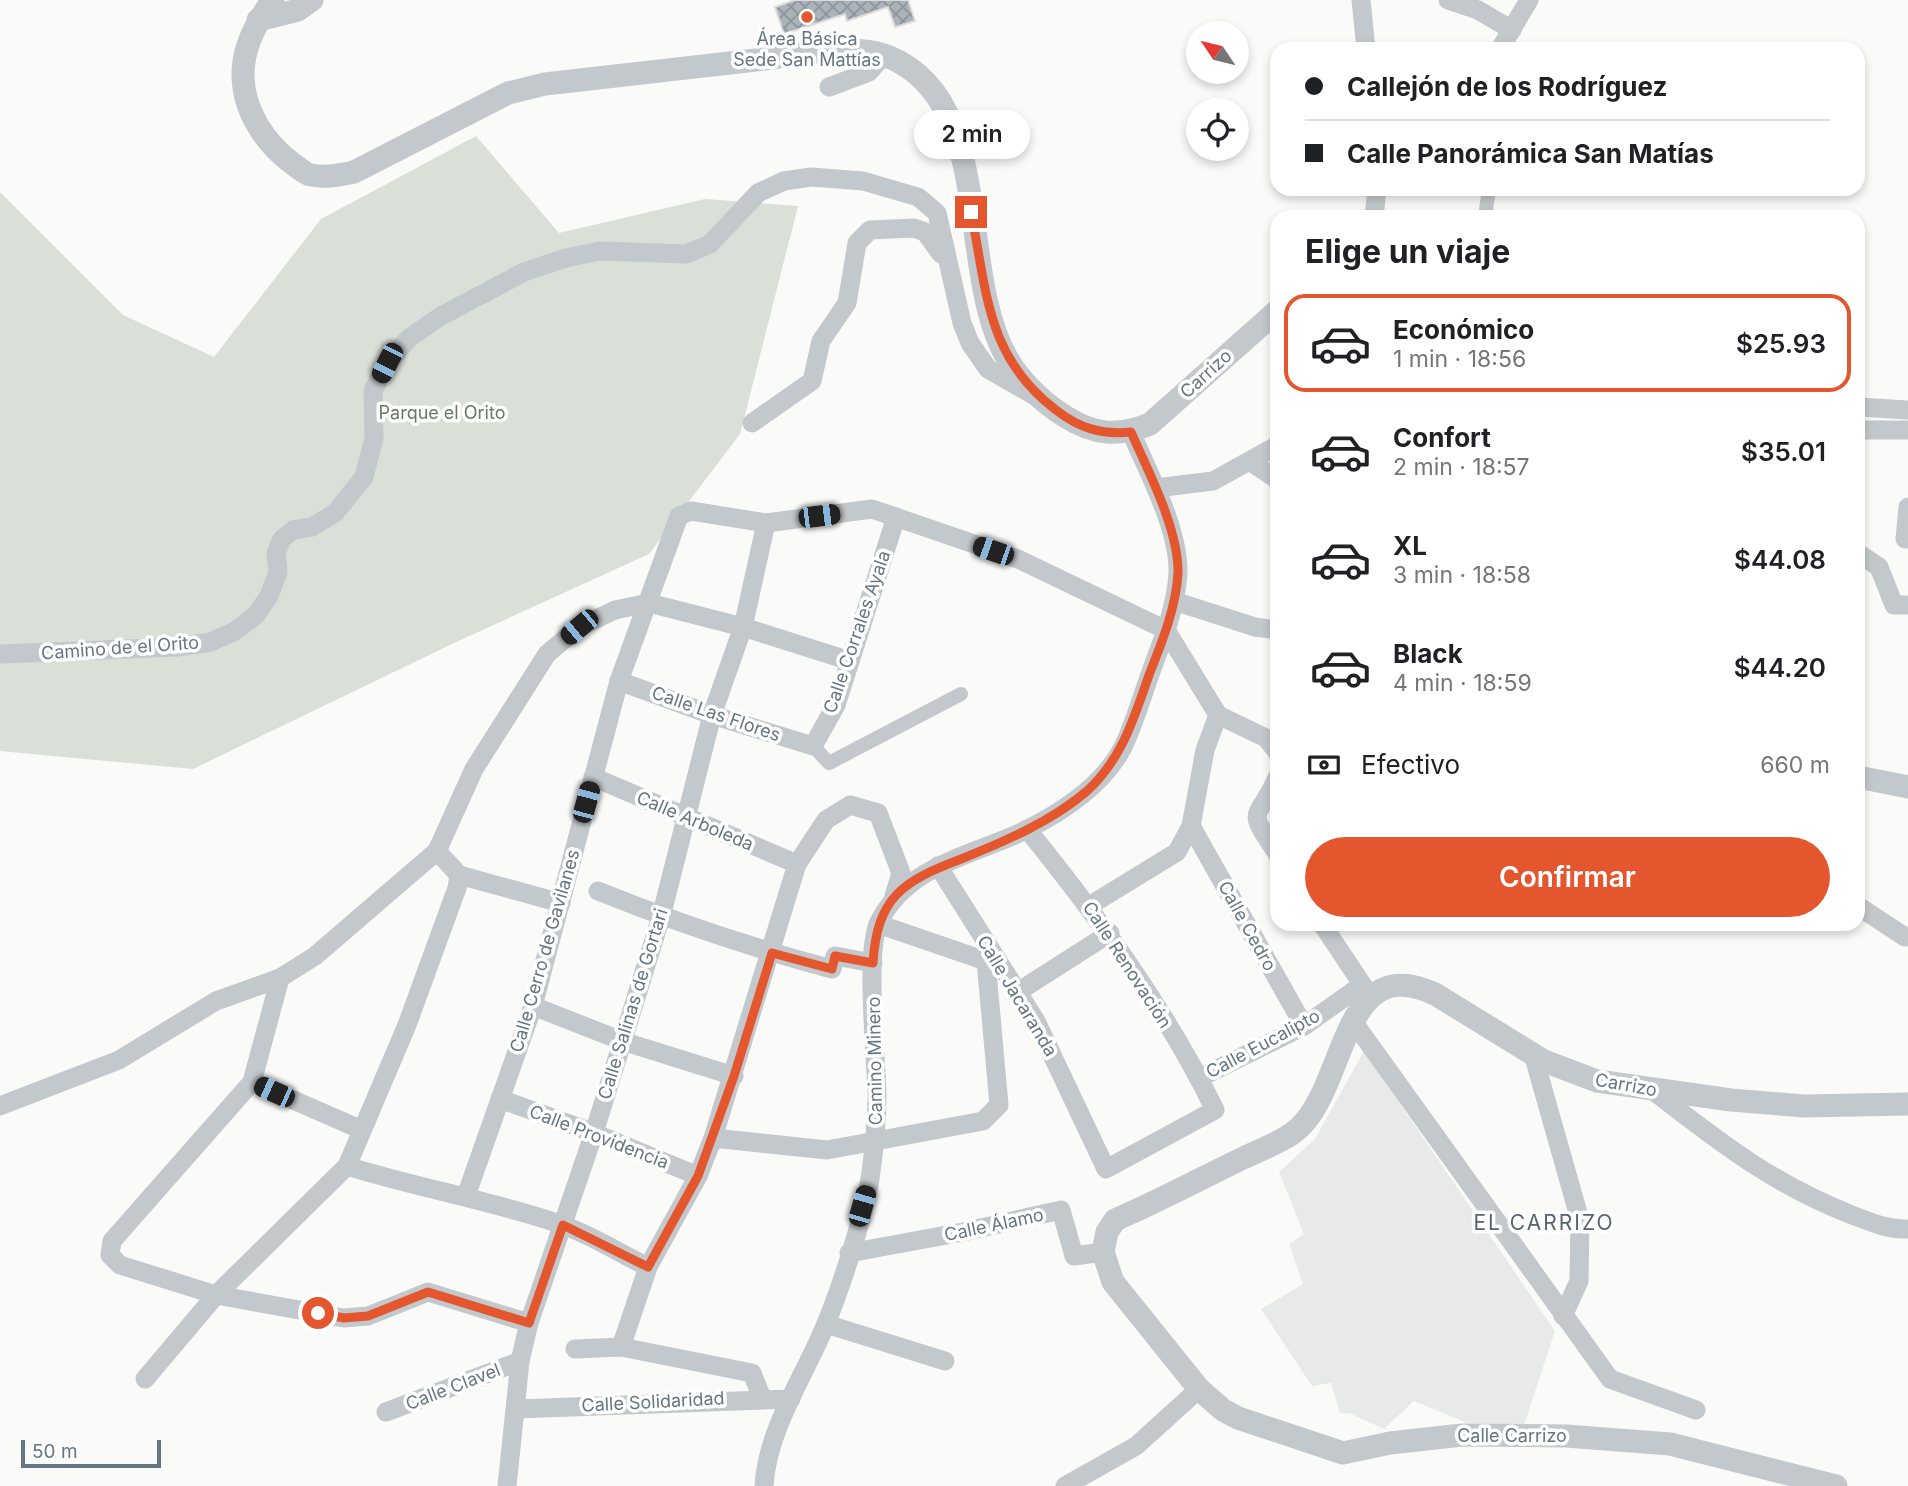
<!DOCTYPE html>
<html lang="es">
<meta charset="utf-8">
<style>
:root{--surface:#fff;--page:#f6f6f6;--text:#202124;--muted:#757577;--line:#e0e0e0;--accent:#e4572e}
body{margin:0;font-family:Inter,sans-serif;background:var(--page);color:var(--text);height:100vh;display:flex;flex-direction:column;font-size:26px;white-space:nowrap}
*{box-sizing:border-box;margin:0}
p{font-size:23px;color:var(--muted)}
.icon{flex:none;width:38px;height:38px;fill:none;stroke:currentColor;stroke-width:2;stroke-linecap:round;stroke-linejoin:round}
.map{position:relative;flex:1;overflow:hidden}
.drawer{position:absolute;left:1270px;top:210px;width:595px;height:721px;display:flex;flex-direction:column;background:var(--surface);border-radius:21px;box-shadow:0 4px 10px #0003}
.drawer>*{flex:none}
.guide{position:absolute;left:1270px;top:42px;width:595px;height:154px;border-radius:21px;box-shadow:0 4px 10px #0003;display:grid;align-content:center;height:154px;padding:0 35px;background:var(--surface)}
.needle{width:46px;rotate:305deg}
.buttons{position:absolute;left:1186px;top:21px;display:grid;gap:14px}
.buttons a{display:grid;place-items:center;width:63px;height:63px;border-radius:50%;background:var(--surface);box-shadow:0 4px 10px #0003;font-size:35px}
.scale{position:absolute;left:21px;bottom:18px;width:140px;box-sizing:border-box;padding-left:7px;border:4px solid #657683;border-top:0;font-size:19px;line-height:24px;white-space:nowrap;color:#657683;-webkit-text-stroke:5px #fff;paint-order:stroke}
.end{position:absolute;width:32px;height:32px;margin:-16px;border:9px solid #e4572e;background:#fff;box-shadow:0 0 0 4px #fff}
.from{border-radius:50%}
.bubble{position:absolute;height:49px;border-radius:24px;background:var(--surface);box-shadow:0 4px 10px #0003;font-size:23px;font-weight:600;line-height:49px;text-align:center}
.car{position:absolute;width:21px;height:42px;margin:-21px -10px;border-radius:9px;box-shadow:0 0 5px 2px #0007;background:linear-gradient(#222 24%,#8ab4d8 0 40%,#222 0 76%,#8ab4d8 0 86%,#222 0)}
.guide b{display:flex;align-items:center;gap:24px;height:66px;font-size:26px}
.guide b+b{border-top:2px solid var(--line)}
.guide i{width:18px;height:18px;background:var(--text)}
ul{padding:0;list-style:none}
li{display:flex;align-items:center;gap:21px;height:98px;margin:0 14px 10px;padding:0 21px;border:4px solid transparent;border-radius:21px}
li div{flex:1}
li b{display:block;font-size:26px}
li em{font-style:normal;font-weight:600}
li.active{border-color:var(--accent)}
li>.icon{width:63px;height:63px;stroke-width:1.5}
h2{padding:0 35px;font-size:32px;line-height:84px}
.pay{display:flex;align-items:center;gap:18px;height:77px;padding:0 35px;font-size:26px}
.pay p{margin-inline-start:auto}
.button{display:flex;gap:14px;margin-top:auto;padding:14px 35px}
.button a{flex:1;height:80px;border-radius:42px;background:var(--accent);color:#fff;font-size:28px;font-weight:600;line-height:80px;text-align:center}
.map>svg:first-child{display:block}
.built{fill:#e8e9e9}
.green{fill:#dadfd7}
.building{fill:url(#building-cross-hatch);stroke:#dcdcda;stroke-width:2}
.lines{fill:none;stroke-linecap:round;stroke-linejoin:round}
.pedestrian{stroke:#c3c8cc;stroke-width:14}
.minor{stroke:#c3c8cc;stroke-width:19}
.tertiary{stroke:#c3c8cc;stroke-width:23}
.route{stroke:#e4572e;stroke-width:9}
.poi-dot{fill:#e4572e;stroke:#fff;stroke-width:2.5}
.labels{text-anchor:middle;stroke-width:7;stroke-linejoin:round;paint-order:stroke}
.poi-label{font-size:18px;fill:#657683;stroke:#fff}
.street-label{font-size:18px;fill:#657683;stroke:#fff}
.park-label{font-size:18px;fill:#687a64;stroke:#fff}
.quarter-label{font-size:21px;letter-spacing:2px;fill:#57646e;stroke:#fff}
</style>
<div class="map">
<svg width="1908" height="1486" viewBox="0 0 1908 1486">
<defs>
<pattern id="building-cross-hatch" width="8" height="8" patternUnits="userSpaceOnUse" patternTransform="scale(1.75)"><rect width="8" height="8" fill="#aab3b9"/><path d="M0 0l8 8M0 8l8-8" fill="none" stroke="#8e969c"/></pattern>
</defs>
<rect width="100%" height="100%" fill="#fafaf8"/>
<!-- built -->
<polygon class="built" points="1364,1051 1555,1331 1524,1425 1467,1423 1414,1401 1384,1429 1349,1413 1340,1413 1331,1383 1312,1386 1261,1309 1303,1284 1289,1244 1304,1234 1279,1172 1315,1139"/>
<!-- green -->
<polygon class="green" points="476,136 559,233 705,199 798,206 740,434 649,554 454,643 193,769 0,751 0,192 123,315 214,357 321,219"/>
<!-- building -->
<polygon class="building" points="795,0 908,0 915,21 895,27 888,7 847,21 845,14 784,34 775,7"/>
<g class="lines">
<!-- pedestrian -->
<g class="pedestrian">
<polyline points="1485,217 1489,189"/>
<polyline points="813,746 829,763 961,694"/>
</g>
<!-- minor -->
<g class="minor">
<polyline points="1361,0 1366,49"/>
<polyline points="1448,0 1478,10 1512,30"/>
<polyline points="1500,49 1529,0"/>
<polyline points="829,87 869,72 884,55"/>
<polyline points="1374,217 1377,189"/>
<polyline points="1858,407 1908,410"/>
<polyline points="752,423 812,381 821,341 847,303 857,243 870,230 914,228 925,232 941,254"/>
<polyline points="1858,430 1908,430"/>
<polyline points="1251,462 1278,480"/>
<polyline points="1156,488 1213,481 1278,445"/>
<polyline points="1908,507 1905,539 1908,539"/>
<polyline points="1858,553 1879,567 1894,605 1908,605"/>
<polyline points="1174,601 1255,627 1278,630"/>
<polyline points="1166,630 1218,715"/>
<polyline points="0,654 177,647 211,642 235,631 256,615 269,596 278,572 276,553 282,539 293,530 312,527 335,513 364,477 374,438 373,391 387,363 409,338 441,316 524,272 566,258 600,251 686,254 710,244 758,193 784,181 811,177 863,181 918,197 937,213 962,323 970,343 988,369 1035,396"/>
<polyline points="619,681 712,715 813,746 836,705 896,517"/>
<polyline points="1218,715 1266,738 1278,753"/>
<path d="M1278,776C1257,824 1244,804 1278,855"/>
<polyline points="593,777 797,864"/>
<polyline points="1191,826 1304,1026"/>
<path d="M938,866L1036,1021L1106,1169L1215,1110C1165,1008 1098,917 1027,829"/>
<polyline points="459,875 561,903"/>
<path d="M598,891C675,922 752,948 832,969L835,956L873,963"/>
<polyline points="1089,906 1177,852 1191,826 1205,750 1218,715"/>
<polyline points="1858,906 1905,937"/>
<polyline points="1322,924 1370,996"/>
<polyline points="280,978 252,1082 112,1241 110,1255 120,1265 216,1295 344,1318 368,1316 428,1292 529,1323"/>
<polyline points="1016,993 1110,933"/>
<polyline points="533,1006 622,1041 734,1076"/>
<polyline points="1352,1020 1610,1379 1696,1410"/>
<polyline points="1533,1054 1580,1220 1579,1281 1563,1316"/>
<polyline points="1199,1078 1304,1026 1362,985"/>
<polyline points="252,1082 362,1130"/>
<path d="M1652,1090C1718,1141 1772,1184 1852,1215C1871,1222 1887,1230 1908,1229"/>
<polyline points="500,1099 594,1133 698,1176"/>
<polyline points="0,1106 119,1060 216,1001 280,978 315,956 437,851 474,769 547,654 579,627 615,610 649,603 743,627 850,661"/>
<polyline points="713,1138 827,1150 983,1121 999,1105 986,961 878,924"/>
<path d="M347,1166C417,1188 490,1200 560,1224C590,1234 619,1253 648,1267"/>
<polyline points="466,1196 533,1006 619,681 679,516 691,511 766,523 872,509 1018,559 1166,630"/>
<polyline points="849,1253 963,1232 1061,1210 1074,1256 1103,1252"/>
<polyline points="826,1324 945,1361"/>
<polyline points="621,1347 648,1267 698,1176 713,1138 797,864 826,820 850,805 878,813 901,873 894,896"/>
<polyline points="575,1349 621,1347 752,1373 762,1398"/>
<polyline points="145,1379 216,1295 347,1166 407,1025 457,888 459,875 437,851"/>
<polyline points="516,1409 791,1399"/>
<polyline points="386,1412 520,1361"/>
<polyline points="507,1486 520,1361 529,1323 594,1133 661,917 712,715 743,627 766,523"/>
<path d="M764,1486C767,1430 804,1377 825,1326C841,1288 863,1219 870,1179C874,1151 877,1122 877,1093C876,1056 865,950 879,922C908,864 973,856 1026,830C1062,812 1104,784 1123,747C1135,722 1143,693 1153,666C1164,636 1177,604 1178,571C1178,527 1148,472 1131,432"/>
<polyline points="1065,1486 1136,1446 1199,1389"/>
</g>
<!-- tertiary -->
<g class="tertiary">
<path d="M273,0C257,21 243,46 243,74C243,111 265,143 293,164C299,168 305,174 311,175C326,178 340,175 354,172L508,93L545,84C615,76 685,68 756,60C792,56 852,42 887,56C997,100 956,270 1007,358C1020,381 1043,403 1066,417C1095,435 1118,437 1150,424L1278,310"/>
<polyline points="258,20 298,10 312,0"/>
<polyline points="1858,777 1908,787"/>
<path d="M1836,1486L1670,1444L1566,1436L1462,1435L1390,1443L1343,1453L1238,1418L1223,1410L1199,1389L1113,1282L1103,1252L1107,1232L1115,1220C1157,1202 1198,1180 1239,1160C1259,1150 1284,1142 1300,1127C1347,1082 1342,950 1435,994L1544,1061L1597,1081L1731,1100L1804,1106L1908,1104"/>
</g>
</g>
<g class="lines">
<!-- route -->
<path class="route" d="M318,1313L344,1318L368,1316L428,1292L529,1323L563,1225L648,1267L698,1176L734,1076L772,953L832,969L835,956L873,963C877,897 903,881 961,859C1004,842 1052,821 1087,791C1122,759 1134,718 1149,675C1162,642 1176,608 1178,573C1179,530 1148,471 1131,432C1101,435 1079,428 1056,410C986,357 987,291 971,212"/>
</g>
<!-- markers -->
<circle class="poi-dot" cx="807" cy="17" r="7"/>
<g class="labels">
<!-- poi labels -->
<g class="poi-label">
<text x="807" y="45">Área Básica<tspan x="807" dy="21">Sede San Mattías</tspan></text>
</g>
<!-- street labels -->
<g class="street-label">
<text transform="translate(1206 374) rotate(-42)" y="6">Carrizo</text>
<text transform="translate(857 632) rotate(-71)" y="6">Calle Corrales Ayala</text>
<text transform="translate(120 648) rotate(-4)" y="6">Camino de el Orito</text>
<text transform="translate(716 714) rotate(19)" y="6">Calle Las Flores</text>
<text transform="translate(695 821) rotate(23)" y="6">Calle Arboleda</text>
<text transform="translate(1247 926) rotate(61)" y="6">Calle Cedro</text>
<text transform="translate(545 951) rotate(-74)" y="6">Calle Cerro de Gavilanes</text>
<text transform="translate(1127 965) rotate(57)" y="6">Calle Renovación</text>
<text transform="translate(1017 996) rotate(59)" y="6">Calle Jacaranda</text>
<text transform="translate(633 1004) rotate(-73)" y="6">Calle Salinas de Gortari</text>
<text transform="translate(1263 1044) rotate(-28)" y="6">Calle Eucalipto</text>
<text transform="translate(875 1061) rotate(-91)" y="6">Camino Minero</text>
<text transform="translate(1626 1085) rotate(10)" y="6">Carrizo</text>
<text transform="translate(599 1137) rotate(21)" y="6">Calle Providencia</text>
<text transform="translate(994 1225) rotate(-12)" y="6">Calle Álamo</text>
<text transform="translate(453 1387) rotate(-21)" y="6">Calle Clavel</text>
<text transform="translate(653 1402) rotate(-3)" y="6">Calle Solidaridad</text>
<text x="1512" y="1442">Calle Carrizo</text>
</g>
<!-- park labels -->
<g class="park-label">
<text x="442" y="419">Parque el Orito</text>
</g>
<!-- quarter labels -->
<g class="quarter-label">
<text x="1544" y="1230">EL CARRIZO</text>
</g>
</g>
</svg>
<div class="buttons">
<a><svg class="needle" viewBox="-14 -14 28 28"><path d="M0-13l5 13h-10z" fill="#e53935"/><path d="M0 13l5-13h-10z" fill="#757577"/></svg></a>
<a><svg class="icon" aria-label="locate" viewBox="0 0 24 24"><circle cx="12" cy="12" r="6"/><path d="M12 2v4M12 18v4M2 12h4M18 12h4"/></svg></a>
</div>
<div class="scale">50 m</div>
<i class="end from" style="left:318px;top:1313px"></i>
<i class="end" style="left:971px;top:212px"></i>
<div class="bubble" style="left:914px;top:110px;width:116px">2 min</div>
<i class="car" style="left:387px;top:363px;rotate:207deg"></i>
<i class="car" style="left:819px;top:516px;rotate:83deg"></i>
<i class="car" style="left:993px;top:551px;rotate:289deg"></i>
<i class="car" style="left:579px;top:627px;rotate:230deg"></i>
<i class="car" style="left:586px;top:802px;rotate:15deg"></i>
<i class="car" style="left:274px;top:1092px;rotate:294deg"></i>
<i class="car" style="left:862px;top:1206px;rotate:16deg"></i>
<div class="guide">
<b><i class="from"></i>Callejón de los Rodríguez</b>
<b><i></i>Calle Panorámica San Matías</b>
</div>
<section class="drawer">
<h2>Elige un viaje</h2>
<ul>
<li class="active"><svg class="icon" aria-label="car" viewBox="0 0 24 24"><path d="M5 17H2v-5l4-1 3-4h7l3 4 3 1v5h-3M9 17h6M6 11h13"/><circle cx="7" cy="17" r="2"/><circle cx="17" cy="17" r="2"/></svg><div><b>Económico</b><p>1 min · 18:56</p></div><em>$25.93</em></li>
<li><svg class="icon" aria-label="car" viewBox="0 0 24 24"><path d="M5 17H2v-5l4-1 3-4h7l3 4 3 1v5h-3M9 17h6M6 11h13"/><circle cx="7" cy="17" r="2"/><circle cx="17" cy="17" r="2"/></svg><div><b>Confort</b><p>2 min · 18:57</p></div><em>$35.01</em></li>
<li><svg class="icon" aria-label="car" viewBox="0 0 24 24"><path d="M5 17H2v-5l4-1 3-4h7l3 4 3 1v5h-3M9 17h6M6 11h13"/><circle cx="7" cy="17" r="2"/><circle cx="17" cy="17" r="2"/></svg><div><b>XL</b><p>3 min · 18:58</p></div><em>$44.08</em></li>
<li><svg class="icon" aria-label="car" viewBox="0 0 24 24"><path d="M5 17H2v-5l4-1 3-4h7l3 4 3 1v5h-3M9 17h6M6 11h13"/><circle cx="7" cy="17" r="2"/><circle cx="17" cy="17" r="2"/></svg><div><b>Black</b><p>4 min · 18:59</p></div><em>$44.20</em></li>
</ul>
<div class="pay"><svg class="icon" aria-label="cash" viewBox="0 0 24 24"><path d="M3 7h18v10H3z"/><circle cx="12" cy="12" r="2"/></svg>Efectivo<p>660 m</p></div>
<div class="button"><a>Confirmar</a></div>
</section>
</div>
